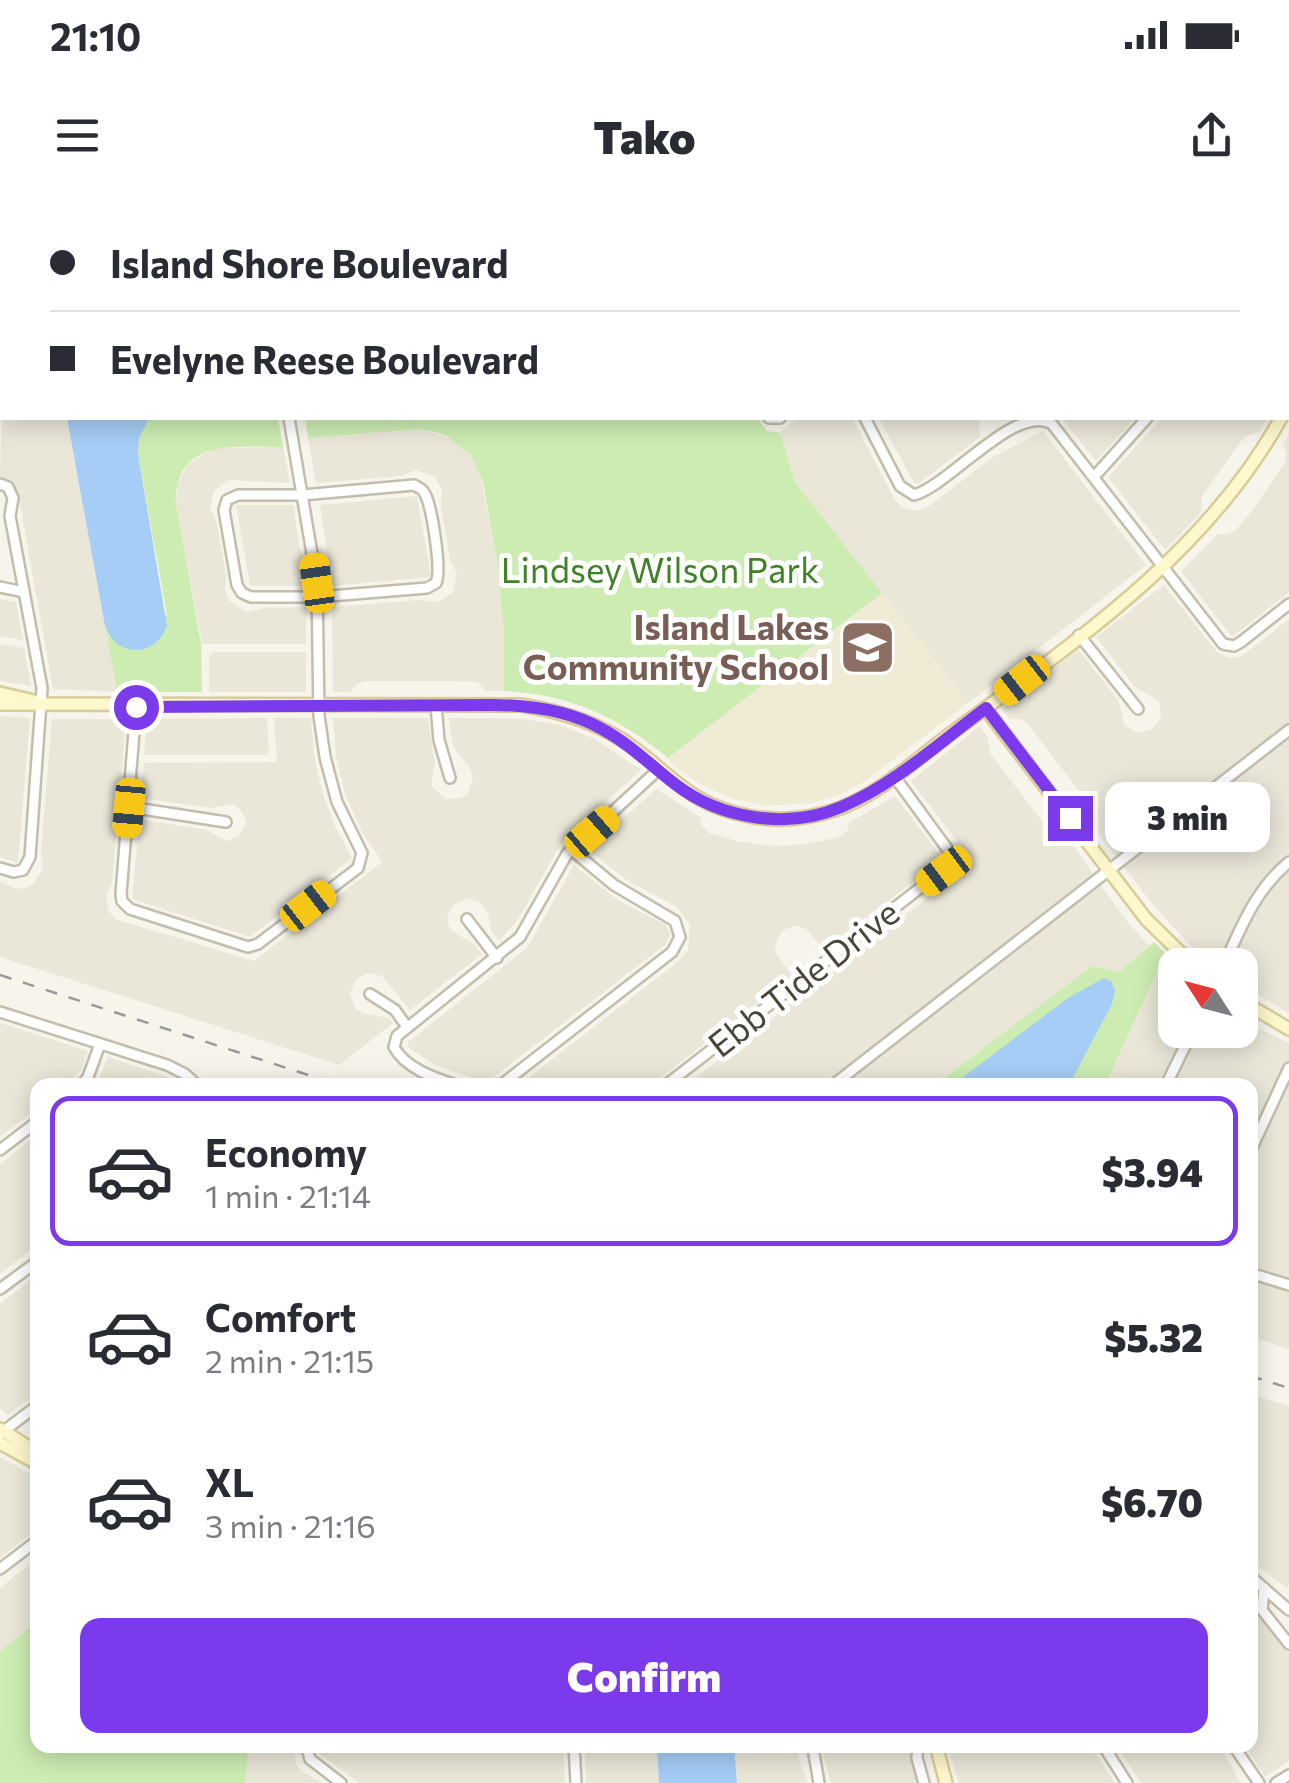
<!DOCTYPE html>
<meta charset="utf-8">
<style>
:root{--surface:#fff;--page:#f2f2f3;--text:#2b2b33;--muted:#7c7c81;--line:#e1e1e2;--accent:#7c3aed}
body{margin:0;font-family:Commissioner,sans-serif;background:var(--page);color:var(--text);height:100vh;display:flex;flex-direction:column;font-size:38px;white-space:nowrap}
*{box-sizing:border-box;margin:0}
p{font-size:32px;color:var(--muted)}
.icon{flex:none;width:55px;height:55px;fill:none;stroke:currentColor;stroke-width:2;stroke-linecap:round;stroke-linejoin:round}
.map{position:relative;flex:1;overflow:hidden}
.sheet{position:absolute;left:30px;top:878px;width:1228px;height:675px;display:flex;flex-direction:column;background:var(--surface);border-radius:20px;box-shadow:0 5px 25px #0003}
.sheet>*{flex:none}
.top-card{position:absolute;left:0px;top:0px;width:1290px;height:220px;box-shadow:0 5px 25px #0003;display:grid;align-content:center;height:220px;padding:0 50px;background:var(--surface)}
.needle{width:65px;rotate:306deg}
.tools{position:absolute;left:1158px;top:748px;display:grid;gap:20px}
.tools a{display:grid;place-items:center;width:100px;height:100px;border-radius:20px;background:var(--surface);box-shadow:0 5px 25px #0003;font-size:50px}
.end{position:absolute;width:45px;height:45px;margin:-22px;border:12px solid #7c3aed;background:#fff;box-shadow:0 0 0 5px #fff}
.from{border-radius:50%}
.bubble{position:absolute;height:70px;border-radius:20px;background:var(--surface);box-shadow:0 5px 25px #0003;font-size:32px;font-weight:800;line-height:70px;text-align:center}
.car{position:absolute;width:30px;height:60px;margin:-30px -15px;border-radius:12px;box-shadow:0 0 8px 2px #0007;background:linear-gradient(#f5c518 24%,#345 0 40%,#f5c518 0 76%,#345 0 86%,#f5c518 0)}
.top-card b{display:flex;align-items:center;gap:35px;height:95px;font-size:38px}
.top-card b+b{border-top:2px solid var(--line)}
.top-card i{width:25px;height:25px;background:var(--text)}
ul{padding:18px 0 0;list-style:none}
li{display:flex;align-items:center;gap:30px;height:150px;margin:0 20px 15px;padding:0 30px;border:5px solid transparent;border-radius:20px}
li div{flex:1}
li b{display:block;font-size:38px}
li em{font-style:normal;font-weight:800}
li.current{border-color:var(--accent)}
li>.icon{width:90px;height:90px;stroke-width:1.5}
.cta{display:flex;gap:20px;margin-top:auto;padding:20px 50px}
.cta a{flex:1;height:115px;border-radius:20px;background:var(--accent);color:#fff;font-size:40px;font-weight:800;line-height:115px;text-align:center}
.status{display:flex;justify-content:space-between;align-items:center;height:70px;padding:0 50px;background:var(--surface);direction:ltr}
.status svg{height:28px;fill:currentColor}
header{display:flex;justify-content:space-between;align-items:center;height:130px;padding:0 50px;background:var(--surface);font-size:45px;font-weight:800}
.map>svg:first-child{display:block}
.residential{fill:#eae7d9}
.education{fill:#f0ebd4}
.green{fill:#ccecb2}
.water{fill:#a5cdf5}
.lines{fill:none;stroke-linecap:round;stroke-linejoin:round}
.street-casing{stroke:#c3bdac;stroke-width:14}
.secondary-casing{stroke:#d8cd99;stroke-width:16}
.street{stroke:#fff;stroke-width:9}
.secondary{stroke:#fff8cc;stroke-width:11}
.rail{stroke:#999;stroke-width:2.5;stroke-dasharray:12 12;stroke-linecap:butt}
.route{stroke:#7c3aed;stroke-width:12}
.labels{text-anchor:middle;stroke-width:10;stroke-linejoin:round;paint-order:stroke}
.park-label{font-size:35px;fill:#408226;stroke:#fff}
.education-label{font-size:35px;font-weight:bold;fill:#785e54;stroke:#fff;text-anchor:end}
.street-label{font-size:35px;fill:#4b4538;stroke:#fff}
</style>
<div class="status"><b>21:10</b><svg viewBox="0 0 49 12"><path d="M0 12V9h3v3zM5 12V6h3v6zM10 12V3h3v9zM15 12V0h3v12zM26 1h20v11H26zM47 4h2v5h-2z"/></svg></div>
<header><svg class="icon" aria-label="menu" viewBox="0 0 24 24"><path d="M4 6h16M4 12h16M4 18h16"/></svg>Tako<svg class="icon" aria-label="share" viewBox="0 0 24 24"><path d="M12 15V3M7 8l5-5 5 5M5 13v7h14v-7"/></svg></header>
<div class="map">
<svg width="1289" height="1583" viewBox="0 0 1289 1583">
<rect width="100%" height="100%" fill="#f6f4eb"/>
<!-- residential -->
<g class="residential">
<polygon points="86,0 275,0 278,2 87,2"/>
<polygon points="2,193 2,218 67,218 117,492 53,489 18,293 10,281 0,279"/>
<polygon points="798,218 852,218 895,300 904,308 916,311 929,306 993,257 1043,231 1146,365 968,503 795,282 780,233"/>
<polygon points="879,218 979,218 980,237 918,284 914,283"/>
<polygon points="1062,218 1135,218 1096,261"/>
<polygon points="1162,218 1267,218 1260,231 1244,237 1202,296 1201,313 1165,350 1108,277"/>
<polygon points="421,229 455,240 471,255 480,273 497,360 504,432 504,491 486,491 477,482 458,481 365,481 356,484 351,492 333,492 332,407 419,400 438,402 453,392 457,374 450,359 441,306 442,290 435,277 416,270 401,276 316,283 308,238"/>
<polygon points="1289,233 1289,392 1232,437 1181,371 1218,334 1228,334 1236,330 1251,312 1284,264 1286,254 1283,245"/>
<polygon points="283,247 290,283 228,280 214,291 210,308 217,323 226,376 225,390 229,401 248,412 264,408 306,407 306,444 202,444 176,304 178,282 188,264 213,248"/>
<polygon points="417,296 431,377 332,386 320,305"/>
<polygon points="236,305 293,305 306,386 250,386"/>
<polygon points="1164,385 1217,452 1229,458 1242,456 1289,419 1289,813 1240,784 1240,765 1213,765 1189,744 1154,706 1083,614 1085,604 1082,595 1028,524 1020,519 1010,519 1002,509 1078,449 1118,500 1125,526 1137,533 1151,530 1161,518 1159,501 1135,487 1096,437"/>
<polygon points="0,399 16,402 23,440 0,436"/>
<polygon points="0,444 24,448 31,486 0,481"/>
<polygon points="213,452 306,452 306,492 209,492 209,455"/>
<polygon points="0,516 30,518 18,663 0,657"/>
<polygon points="267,518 269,551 266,555 144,555 147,519"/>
<polygon points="274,518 311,518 314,555 322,591 335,626 352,658 250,737 132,699 139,619 207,630 227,641 239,636 246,623 242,611 232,604 211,608 141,598 144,563 277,562"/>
<polygon points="333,518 428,518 435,563 431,585 445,599 460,598 467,594 473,578 470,568 453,546 449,518 523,519 560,525 595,539 641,570 563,640 517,721 499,741 491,731 488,713 481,703 467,698 453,705 447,717 450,730 474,744 482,754 410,810 382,776 368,773 356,779 350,793 355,808 365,814 389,818 393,823 339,865 0,757 0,681 15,689 25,688 33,684 43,668 41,651 52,519 126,519 112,683 106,697 109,711 115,719 254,761 382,662 361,630 345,594 336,557"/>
<polygon points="980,526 987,536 990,553 1044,624 1052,630 1062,630 1125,719 1149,746 1119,772 1092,766 935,885 686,885 960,673 965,661 963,649 911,581"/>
<polygon points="656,589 700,617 702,626 709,633 741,642 774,646 807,644 839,637 847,631 850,622 895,596 943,659 825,750 805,728 794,726 783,730 777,739 775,751 792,776 651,885 519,885 679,761 688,750 690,725 677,707 628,681 589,650"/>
<polygon points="574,665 616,699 666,725 670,734 666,744 486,883 433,864 408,847 408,842 527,748"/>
<polygon points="1158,770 1175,785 1175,830 1240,830 1240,819 1289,843 1289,1149 1250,1136 1250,885 1105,885"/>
<polygon points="0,823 88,851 82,869 67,885 38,885 37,908 0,937"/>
<polygon points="108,857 168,877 183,885 97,885"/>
<polygon points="37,935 37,1045 0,1074 0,964"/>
<polygon points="37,1075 37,1193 8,1215 0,1208 0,1104"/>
<polygon points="1250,1194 1289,1206 1289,1385 1286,1388 1250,1359"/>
<polygon points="0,1257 38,1278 37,1329 0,1358"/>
<polygon points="37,1359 37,1422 0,1451 0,1388"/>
<polygon points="1250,1394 1256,1399 1257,1414 1289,1454 1289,1561 1265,1577 1245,1545 1250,1545"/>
<polygon points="249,1545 294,1545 296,1564 302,1572 323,1583 245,1583"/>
<polygon points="319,1545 563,1545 565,1583 360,1583 318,1553"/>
<polygon points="585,1545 657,1545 659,1583 586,1583"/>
<polygon points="734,1545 800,1545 798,1557 808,1583 737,1583"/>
<polygon points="849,1545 912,1545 920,1583 831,1583 823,1554"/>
<polygon points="948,1545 1090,1545 1115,1583 958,1583"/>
<polygon points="1116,1545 1219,1545 1241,1583 1141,1583"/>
</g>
<!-- education -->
<polygon class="education" points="882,393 968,503 865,581 839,595 812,603 769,606 733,599 695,581 672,564 668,558"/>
<!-- green -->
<g class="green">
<path d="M148,218H278L283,247C237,247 174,237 176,304L201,444L202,492H117L105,426L109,436L167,415L138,254L139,239Z"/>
<path d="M305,218H757L767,231L780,233L795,282L882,393L668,558C619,517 569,494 504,491V432L497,360L483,282L471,255L445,235L421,229L308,238Z"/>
<polygon points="1154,742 1177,765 1175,785 1158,770 1105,885 935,885 1092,766 1119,772"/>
<polygon points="37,1422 38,1545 249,1545 245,1583 0,1583 0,1451"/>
</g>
<!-- water -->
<g class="water">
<polygon points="785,0 1045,0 783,2"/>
<polygon points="0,7 2,15 0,194"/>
<path d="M67,218H149L139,239L138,254L167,426C155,458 117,458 105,426Z"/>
<polygon points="1104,778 1111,781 1115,790 1112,804 1069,885 953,885 1068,798"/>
<polygon points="657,1545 734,1545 737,1583 659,1583"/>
</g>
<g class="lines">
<defs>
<g id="street">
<polyline points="73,0 74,2"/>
<polyline points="291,0 293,2"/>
<polyline points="375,0 376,2"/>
<polyline points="507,0 508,2"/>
<polyline points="329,2 332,0"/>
<polyline points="682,2 686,0"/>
<polyline points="1254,2 1259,0"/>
<polyline points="769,218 780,218"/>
<path d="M865,218L900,286L914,295C949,286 1016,202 1052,224L1223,444L1234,446L1241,442L1289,404"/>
<polyline points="1094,277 1147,218"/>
<polyline points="0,284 8,287 13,298 10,316 42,488 30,657 23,670 14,672 0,668"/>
<path d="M414,285C421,289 422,288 426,296C432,310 442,370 436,383L427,388L318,397H251L242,393L237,385L224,310L227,300L238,295H302Z"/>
<polyline points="0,387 24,392"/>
<polyline points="1079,435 1138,509"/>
<polyline points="436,505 439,540 450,578"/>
<polyline points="136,507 121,694 122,701 130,709 248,747 258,744 358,668 362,653 337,602 325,557 319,516 317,383 289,218"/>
<polyline points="129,607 226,622"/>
<polyline points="467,719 497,758"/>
<path d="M1224,765C1241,727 1256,689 1289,662"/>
<polyline points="370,794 395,810 407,827"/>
<polyline points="0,812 167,865 185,874 197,885"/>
<polyline points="82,885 88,877 100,844"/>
<path d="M456,885C434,878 405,868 394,847L397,836L520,737L567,654L658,570"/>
<polyline points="501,885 672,752 680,737 675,721 614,685 572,650"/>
<polyline points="666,885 951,664 951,654 894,576"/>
<polyline points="833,885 1289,530"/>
<polyline points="1166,885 1193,830"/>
<polyline points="0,950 38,921"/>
<polyline points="1250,952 1289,868"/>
<polyline points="1250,1073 1289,1085"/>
<polyline points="0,1089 38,1061"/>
<polyline points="0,1234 38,1205"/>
<polyline points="0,1369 38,1340"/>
<polyline points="1250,1376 1289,1410"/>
<polyline points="1264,1388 1262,1410 1289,1444"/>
<polyline points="306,1545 310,1559 341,1583"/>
<polyline points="574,1545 576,1583"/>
<polyline points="817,1545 813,1548 819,1583"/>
<polyline points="918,1545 917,1558 924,1583"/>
<polyline points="1103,1545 1127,1583"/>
<polyline points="1233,1545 1259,1583"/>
<polyline points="1276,1583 1289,1575"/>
</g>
<g id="secondary">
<polyline points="1175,0 1176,2"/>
<polyline points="1288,143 1289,144"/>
<polyline points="1288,163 1289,164"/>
<polyline points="1288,205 1289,201"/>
<polyline points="0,493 34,501"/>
<path d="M0,504L521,505C558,511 589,520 621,539C669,570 685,604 748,616C778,622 809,619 838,609C882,593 920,556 957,529C1078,440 1207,352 1281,218"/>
<polyline points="985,508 1146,719 1193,765"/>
<polyline points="1240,800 1289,829"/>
<polyline points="0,1229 38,1253"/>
<polyline points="0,1243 38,1264"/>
<polyline points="936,1545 946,1583"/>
</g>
</defs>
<!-- street casing -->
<use href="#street" class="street-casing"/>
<!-- secondary casing -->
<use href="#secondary" class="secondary-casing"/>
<!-- street -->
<use href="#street" class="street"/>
<!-- secondary -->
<use href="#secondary" class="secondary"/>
<!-- rail -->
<g class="rail">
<polyline points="0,775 339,885"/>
<polyline points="1250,1176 1289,1188"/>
</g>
</g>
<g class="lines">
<!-- route -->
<path class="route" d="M136,507L492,505C530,505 568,510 602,529C630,544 650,565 675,584C720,619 788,630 841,607C894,585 940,542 986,508L1070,618"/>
</g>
<!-- icons -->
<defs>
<symbol id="school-square" viewBox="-11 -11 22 22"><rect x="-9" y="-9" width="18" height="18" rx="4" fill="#8d6e63" stroke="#fff"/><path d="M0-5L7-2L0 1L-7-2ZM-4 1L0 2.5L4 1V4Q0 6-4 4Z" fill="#fff"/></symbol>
</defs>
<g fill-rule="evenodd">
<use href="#school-square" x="836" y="416" width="63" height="63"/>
</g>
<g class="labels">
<!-- park labels -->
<g class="park-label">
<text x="660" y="383">Lindsey Wilson Park</text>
</g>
<!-- education labels -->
<g class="education-label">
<text x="829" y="440">Island Lakes<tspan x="829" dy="40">Community School</tspan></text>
</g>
<!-- street labels -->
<g class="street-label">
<text transform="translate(804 779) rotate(-38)" y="12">Ebb Tide Drive</text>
</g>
</g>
</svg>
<div class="tools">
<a><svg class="needle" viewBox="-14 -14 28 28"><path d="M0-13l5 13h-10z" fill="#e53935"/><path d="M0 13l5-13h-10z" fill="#7c7c81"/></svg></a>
</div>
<i class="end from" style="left:136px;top:507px"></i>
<i class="end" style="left:1070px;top:618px"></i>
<div class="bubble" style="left:1105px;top:582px;width:165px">3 min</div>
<i class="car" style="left:317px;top:383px;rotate:352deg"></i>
<i class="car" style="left:1022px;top:480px;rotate:232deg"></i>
<i class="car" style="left:129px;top:608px;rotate:185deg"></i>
<i class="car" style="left:592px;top:632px;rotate:49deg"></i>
<i class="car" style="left:944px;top:671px;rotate:233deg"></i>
<i class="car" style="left:308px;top:706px;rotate:52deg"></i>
<div class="top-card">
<b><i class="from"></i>Island Shore Boulevard</b>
<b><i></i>Evelyne Reese Boulevard</b>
</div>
<section class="sheet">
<ul>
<li class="current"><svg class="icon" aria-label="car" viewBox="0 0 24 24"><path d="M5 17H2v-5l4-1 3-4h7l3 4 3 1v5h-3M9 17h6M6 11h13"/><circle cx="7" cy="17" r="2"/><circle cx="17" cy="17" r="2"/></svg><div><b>Economy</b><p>1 min · 21:14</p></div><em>$3.94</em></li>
<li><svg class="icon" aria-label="car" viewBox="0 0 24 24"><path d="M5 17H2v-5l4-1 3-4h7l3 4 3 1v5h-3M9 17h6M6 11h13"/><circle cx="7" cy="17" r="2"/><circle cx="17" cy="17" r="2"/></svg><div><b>Comfort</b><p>2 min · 21:15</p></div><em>$5.32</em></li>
<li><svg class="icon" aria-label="car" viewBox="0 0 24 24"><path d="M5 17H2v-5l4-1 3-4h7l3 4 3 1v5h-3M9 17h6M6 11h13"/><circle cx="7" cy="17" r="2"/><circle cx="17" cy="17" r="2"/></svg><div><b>XL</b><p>3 min · 21:16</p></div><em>$6.70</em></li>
</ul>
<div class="cta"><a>Confirm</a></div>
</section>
</div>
